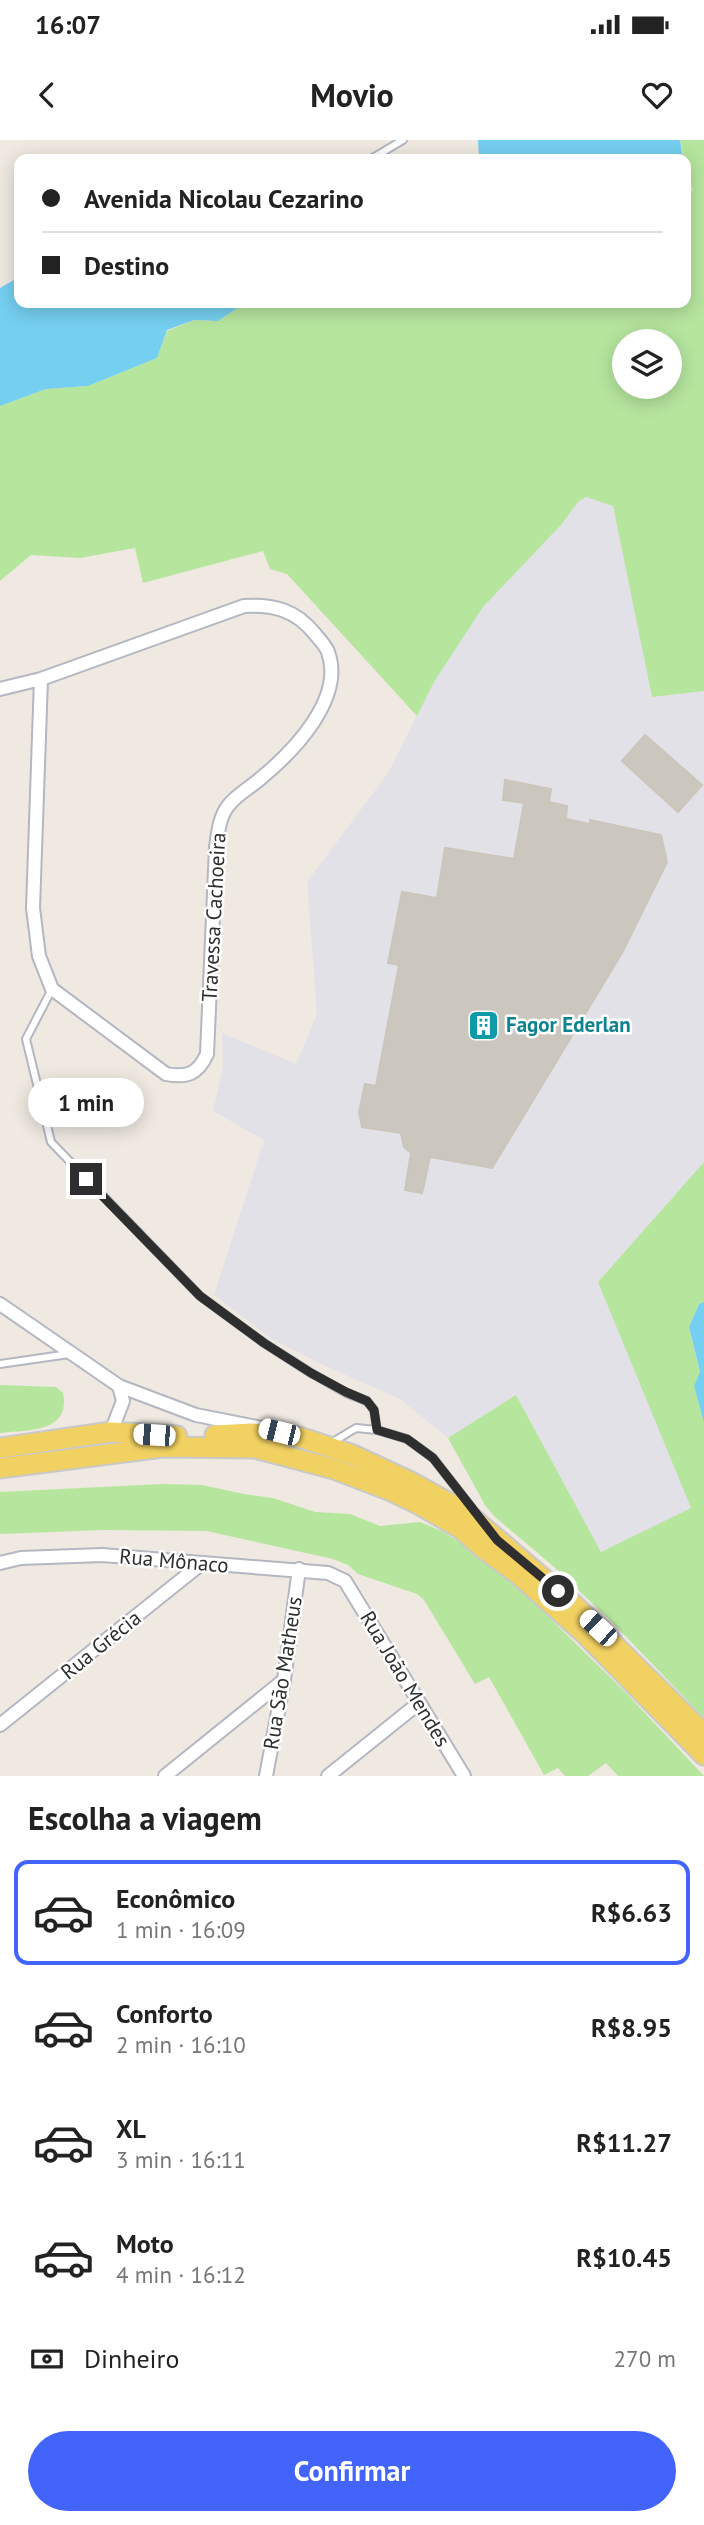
<!DOCTYPE html>
<html lang="pt">
<meta charset="utf-8">
<style>
:root{--surface:#fff;--page:#f2f2f2;--text:#222;--muted:#767676;--line:#e0e0e0;--accent:#4264fb}
body{margin:0;font-family:"PT Sans",sans-serif;background:var(--page);color:var(--text);height:100vh;display:flex;flex-direction:column;font-size:26px;white-space:nowrap}
*{box-sizing:border-box;margin:0}
p{font-size:23px;color:var(--muted)}
.icon{flex:none;width:38px;height:38px;fill:none;stroke:currentColor;stroke-width:2;stroke-linecap:round;stroke-linejoin:round}
.map{position:relative;height:1636px;overflow:hidden}
.sheet{display:flex;flex-direction:column;background:var(--surface);flex:1}
.sheet>*{flex:none}
.guide{position:absolute;left:14px;top:14px;width:677px;height:154px;border-radius:14px;box-shadow:0 4px 18px #0003;display:grid;align-content:center;height:154px;padding:0 28px;background:var(--surface)}
.fabs{position:absolute;left:612px;top:189px;display:grid;gap:14px}
.fabs a{display:grid;place-items:center;width:70px;height:70px;border-radius:50%;background:var(--surface);box-shadow:0 4px 18px #0003;font-size:35px}
.end{position:absolute;width:32px;height:32px;margin:-16px;border:9px solid #2e2e2e;background:#fff;box-shadow:0 0 0 4px #fff}
.from{border-radius:50%}
.bubble{position:absolute;height:49px;border-radius:24px;background:var(--surface);box-shadow:0 4px 18px #0003;font-size:23px;font-weight:800;line-height:49px;text-align:center}
.car{position:absolute;width:21px;height:42px;margin:-21px -10px;border-radius:9px;box-shadow:0 0 5px 2px #0007;background:linear-gradient(#fff 24%,#345 0 40%,#fff 0 76%,#345 0 86%,#fff 0)}
.guide b{display:flex;align-items:center;gap:24px;height:66px;font-size:26px}
.guide b+b{border-top:2px solid var(--line)}
.guide i{width:18px;height:18px;background:var(--text)}
ul{padding:0;list-style:none}
li{display:flex;align-items:center;gap:21px;height:105px;margin:0 14px 10px;padding:0 14px;border:4px solid transparent;border-radius:14px}
li div{flex:1}
li b{display:block;font-size:26px}
li em{font-style:normal;font-weight:800}
li.selected{border-color:var(--accent)}
li>.icon{width:63px;height:63px;stroke-width:1.5}
h2{padding:0 28px;font-size:32px;line-height:84px}
.pay{display:flex;align-items:center;gap:18px;height:77px;padding:0 28px;font-size:26px}
.pay p{margin-inline-start:auto}
.action{display:flex;gap:14px;margin-top:auto;padding:14px 28px}
.action a{flex:1;height:80px;border-radius:42px;background:var(--accent);color:#fff;font-size:28px;font-weight:800;line-height:80px;text-align:center}
.status{display:flex;justify-content:space-between;align-items:center;height:49px;padding:0 35px;background:var(--surface);direction:ltr}
.status svg{height:19px;fill:currentColor}
header{display:flex;justify-content:space-between;align-items:center;height:91px;padding:0 28px;background:var(--surface);font-size:32px;font-weight:800}
.map>svg:first-child{display:block}
.industrial{fill:#e3e1e8}
.green{fill:#b6e59e;fill-rule:evenodd}
.water{fill:#75cff0}
.building{fill:#cbc7bf;stroke:#cbc5ba;stroke-width:2}
.lines{fill:none;stroke-linecap:round;stroke-linejoin:round}
.service-casing{stroke:#b4b7c1;stroke-width:10}
.minor-casing{stroke:#b4b7c1;stroke-width:16}
.primary-casing{stroke:#c9c9c9;stroke-width:23}
.service{stroke:#fff;stroke-width:6}
.minor{stroke:#fff;stroke-width:12}
.primary{stroke:#f2d163;stroke-width:19}
.route{stroke:#2e2e2e;stroke-width:9}
.labels{text-anchor:middle;stroke-width:5;stroke-linejoin:round;paint-order:stroke}
.street-label{font-size:21px;fill:#2e2e2e;stroke:#fff}
.culture-label{font-size:21px;font-weight:bold;fill:#0d838f;stroke:#fff;text-anchor:start}
</style>
<div class="status"><b>16:07</b><svg viewBox="0 0 49 12"><path d="M0 12V9h3v3zM5 12V6h3v6zM10 12V3h3v9zM15 12V0h3v12zM26 1h20v11H26zM47 4h2v5h-2z"/></svg></div>
<header><svg class="icon" aria-label="back" viewBox="0 0 24 24"><path d="M15 5l-7 7 7 7"/></svg>Movio<svg class="icon" aria-label="heart" viewBox="0 0 24 24"><path d="M12 20l-8-8c-3-5 5-10 8-4 3-6 11-1 8 4z"/></svg></header>
<div class="map">
<svg width="704" height="1636" viewBox="0 0 704 1636">
<rect width="100%" height="100%" fill="#efe9e1"/>
<!-- industrial -->
<polygon class="industrial" points="586,357 613,366 652,557 704,551 704,1022 598,1142 692,1368 601,1412 516,1255 448,1298 400,1259 330,1228 273,1200 214,1155 264,1000 213,971 223,927 222,893 296,924 317,874 307,742 388,633 434,542 483,467 561,385 578,362"/>
<!-- green -->
<g class="green">
<path d="M680,0H704V551L652,557L613,366L586,357L578,362L561,385L483,467L434,542L417,576L287,434L270,429L263,411L143,443L135,408L80,418L31,415L0,441V266L46,249L88,246L157,218L167,191L194,180L218,181L245,163H686V54L693,50L686,31V19H684ZM625,201H670V247H625Z"/>
<polygon points="704,1022 704,1162 699,1164 689,1187 700,1233 694,1246 704,1283 704,1578 610,1480 553,1426 495,1377 485,1365 448,1298 516,1255 601,1412 691,1368 598,1142"/>
<path d="M0,1245L56,1247L63,1253C71,1293 27,1290 0,1293Z"/>
<polygon points="162,1344 202,1345 244,1354 273,1358 315,1372 350,1374 380,1386 420,1382 444,1392 500,1429 627,1554 704,1636 618,1636 606,1623 588,1636 565,1636 558,1628 544,1635 489,1537 475,1544 424,1460 417,1454 358,1434 348,1425 333,1419 207,1391 103,1390 0,1394 0,1352"/>
</g>
<!-- water -->
<g class="water">
<polygon points="478,0 680,0 683,19 479,19"/>
<polygon points="19,137 19,163 245,163 218,181 194,180 167,190 157,218 88,246 46,249 0,266 0,148"/>
<polygon points="704,1162 704,1283 694,1246 700,1232 689,1187 699,1164"/>
</g>
<!-- building -->
<g class="building">
<polygon points="645,595 702,645 678,672 622,621"/>
<polygon points="505,640 551,649 549,662 567,666 566,679 590,684 590,680 661,695 667,722 622,813 492,1028 430,1017 422,1053 405,1050 411,1013 404,1007 401,993 362,987 359,972 365,944 376,946 399,825 388,823 402,752 437,758 445,708 514,719 524,663 503,660"/>
</g>
<g class="lines">
<defs>
<g id="service">
<polyline points="371,19 403,0"/>
<polyline points="52,849 26,899 51,1002 200,1156 264,1203 311,1233 346,1253 367,1261 374,1270 377,1290"/>
<polyline points="0,1224 69,1214"/>
<polyline points="331,1303 356,1288 377,1290 407,1299 433,1318 472,1368"/>
</g>
<g id="minor">
<path d="M0,549L41,539L244,466C273,464 296,470 315,494C319,499 326,506 328,512C345,558 294,611 261,638C251,647 236,655 228,666C219,678 218,693 216,707L207,914C198,934 187,938 166,934L52,849L39,816L33,768L41,539"/>
<polyline points="0,1164 119,1246 196,1275 262,1288"/>
<polyline points="111,1292 123,1261 119,1246"/>
<polyline points="0,1423 21,1418 102,1415 328,1433 345,1441 464,1636"/>
<polyline points="0,1585 201,1424"/>
<polyline points="165,1636 284,1540"/>
<polyline points="266,1636 284,1540 299,1429"/>
<polyline points="328,1636 419,1563"/>
</g>
<g id="primary">
<polyline points="215,1295 252,1293 299,1297 353,1315 413,1343 464,1371 572,1463 704,1594"/>
<polyline points="0,1308 111,1292 177,1296"/>
<polyline points="0,1328 163,1307 255,1308 334,1329 389,1350 420,1365 460,1388 484,1409 518,1434 586,1495 704,1615"/>
</g>
</defs>
<!-- service casing -->
<use href="#service" class="service-casing"/>
<!-- minor casing -->
<use href="#minor" class="minor-casing"/>
<!-- primary casing -->
<use href="#primary" class="primary-casing"/>
<!-- service -->
<use href="#service" class="service"/>
<!-- minor -->
<use href="#minor" class="minor"/>
<!-- primary -->
<use href="#primary" class="primary"/>
</g>
<g class="lines">
<!-- route -->
<polyline class="route" points="86,1039 200,1156 264,1203 311,1233 346,1252 367,1261 374,1270 377,1290 407,1299 433,1318 497,1400 558,1451"/>
</g>
<!-- icons -->
<defs>
<symbol id="building-square" viewBox="-11 -11 22 22"><rect x="-9" y="-9" width="18" height="18" rx="4" fill="#0f9aa8" stroke="#fff"/><path d="M-4-6H4V6H1V3H-1V6H-4ZM-2.5-4.3h1.7v1.8h-1.7ZM.8-4.3h1.7v1.8H.8ZM-2.5-1h1.7V.8h-1.7ZM.8-1h1.7V.8H.8Z" fill="#fff"/></symbol>
</defs>
<g fill-rule="evenodd">
<use href="#building-square" x="466" y="868" width="35" height="35"/>
</g>
<g class="labels">
<!-- street labels -->
<g class="street-label">
<text transform="translate(214 777) rotate(-87)" y="7">Travessa Cachoeira</text>
<text transform="translate(174 1421) rotate(5)" y="7">Rua Mônaco</text>
<text transform="translate(101 1505) rotate(-39)" y="7">Rua Grécia</text>
<text transform="translate(283 1533) rotate(-81)" y="7">Rua São Matheus</text>
<text transform="translate(405 1539) rotate(59)" y="7">Rua João Mendes</text>
</g>
<!-- culture labels -->
<g class="culture-label">
<text x="506" y="892">Fagor Ederlan</text>
</g>
</g>
</svg>
<div class="fabs">
<a><svg class="icon" aria-label="layers" viewBox="0 0 24 24"><path d="M12 4l9 5-9 5-9-5zM3 14l9 5 9-5"/></svg></a>
</div>
<i class="end from" style="left:558px;top:1451px"></i>
<i class="end" style="left:86px;top:1039px"></i>
<div class="bubble" style="left:28px;top:938px;width:116px">1 min</div>
<i class="car" style="left:279px;top:1292px;rotate:284deg"></i>
<i class="car" style="left:154px;top:1295px;rotate:274deg"></i>
<i class="car" style="left:598px;top:1488px;rotate:313deg"></i>
<div class="guide">
<b><i class="from"></i>Avenida Nicolau Cezarino</b>
<b><i></i>Destino</b>
</div>
</div>
<section class="sheet">
<h2>Escolha a viagem</h2>
<ul>
<li class="selected"><svg class="icon" aria-label="car" viewBox="0 0 24 24"><path d="M5 17H2v-5l4-1 3-4h7l3 4 3 1v5h-3M9 17h6M6 11h13"/><circle cx="7" cy="17" r="2"/><circle cx="17" cy="17" r="2"/></svg><div><b>Econômico</b><p>1 min · 16:09</p></div><em>R$6.63</em></li>
<li><svg class="icon" aria-label="car" viewBox="0 0 24 24"><path d="M5 17H2v-5l4-1 3-4h7l3 4 3 1v5h-3M9 17h6M6 11h13"/><circle cx="7" cy="17" r="2"/><circle cx="17" cy="17" r="2"/></svg><div><b>Conforto</b><p>2 min · 16:10</p></div><em>R$8.95</em></li>
<li><svg class="icon" aria-label="car" viewBox="0 0 24 24"><path d="M5 17H2v-5l4-1 3-4h7l3 4 3 1v5h-3M9 17h6M6 11h13"/><circle cx="7" cy="17" r="2"/><circle cx="17" cy="17" r="2"/></svg><div><b>XL</b><p>3 min · 16:11</p></div><em>R$11.27</em></li>
<li><svg class="icon" aria-label="car" viewBox="0 0 24 24"><path d="M5 17H2v-5l4-1 3-4h7l3 4 3 1v5h-3M9 17h6M6 11h13"/><circle cx="7" cy="17" r="2"/><circle cx="17" cy="17" r="2"/></svg><div><b>Moto</b><p>4 min · 16:12</p></div><em>R$10.45</em></li>
</ul>
<div class="pay"><svg class="icon" aria-label="cash" viewBox="0 0 24 24"><path d="M3 7h18v10H3z"/><circle cx="12" cy="12" r="2"/></svg>Dinheiro<p>270 m</p></div>
<div class="action"><a>Confirmar</a></div>
</section>
